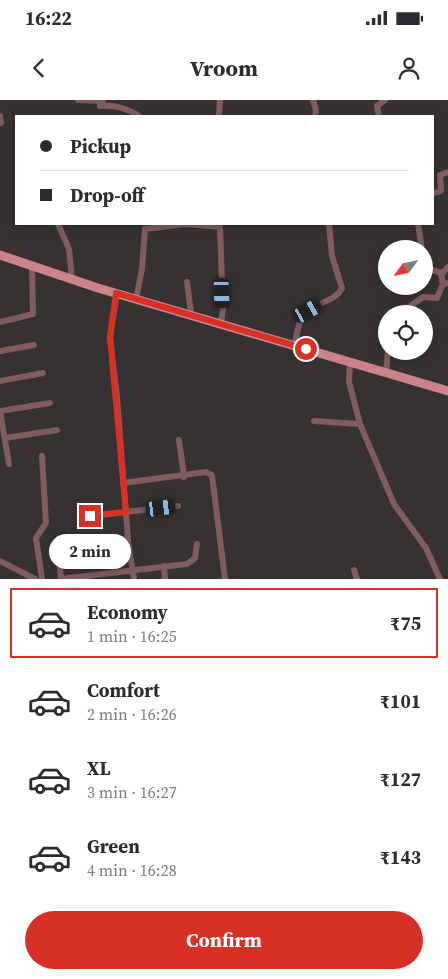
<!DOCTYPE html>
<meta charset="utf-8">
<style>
:root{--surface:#fff;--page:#f7f7f7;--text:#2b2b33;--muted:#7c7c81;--line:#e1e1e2;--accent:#d93025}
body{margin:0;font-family:"Source Serif 4",serif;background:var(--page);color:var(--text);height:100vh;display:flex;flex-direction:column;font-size:19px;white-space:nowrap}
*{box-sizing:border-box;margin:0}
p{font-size:16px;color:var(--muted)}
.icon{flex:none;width:28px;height:28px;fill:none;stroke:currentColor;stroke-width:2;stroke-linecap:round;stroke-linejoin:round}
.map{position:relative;height:479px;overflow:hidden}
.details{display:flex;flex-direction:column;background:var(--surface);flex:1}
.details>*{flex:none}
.banner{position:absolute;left:15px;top:15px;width:419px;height:110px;border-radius:0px;box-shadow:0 2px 8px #0003;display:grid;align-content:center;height:110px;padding:0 25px;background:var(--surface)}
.needle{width:32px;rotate:237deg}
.buttons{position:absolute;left:378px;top:140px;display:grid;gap:10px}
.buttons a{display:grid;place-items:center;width:55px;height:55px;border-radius:50%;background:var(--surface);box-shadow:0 2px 8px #0003;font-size:25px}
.end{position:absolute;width:22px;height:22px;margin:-11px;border:6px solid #d93025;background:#fff;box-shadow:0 0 0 2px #fff}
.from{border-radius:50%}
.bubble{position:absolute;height:35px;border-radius:18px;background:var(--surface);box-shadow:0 2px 8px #0003;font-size:16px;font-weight:700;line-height:35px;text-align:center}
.car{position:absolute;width:15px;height:30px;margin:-15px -8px;border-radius:6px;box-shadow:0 0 4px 1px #0007;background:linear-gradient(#222 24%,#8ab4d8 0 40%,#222 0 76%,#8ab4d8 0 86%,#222 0)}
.banner b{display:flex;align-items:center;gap:18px;height:48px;font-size:19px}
.banner b+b{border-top:1px solid var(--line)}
.banner i{width:12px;height:12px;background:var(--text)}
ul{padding:9px 0 0;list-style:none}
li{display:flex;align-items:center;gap:15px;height:70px;margin:0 10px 8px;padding:0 15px;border:2px solid transparent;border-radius:0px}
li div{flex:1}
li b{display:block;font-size:19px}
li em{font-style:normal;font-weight:700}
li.active{border-color:var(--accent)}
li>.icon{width:45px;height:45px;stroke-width:1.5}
.button{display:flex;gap:10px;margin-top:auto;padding:10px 25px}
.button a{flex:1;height:58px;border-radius:30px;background:var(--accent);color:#fff;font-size:20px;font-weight:700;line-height:58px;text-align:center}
.status{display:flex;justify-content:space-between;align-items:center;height:35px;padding:0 25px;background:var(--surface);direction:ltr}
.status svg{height:14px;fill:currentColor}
header{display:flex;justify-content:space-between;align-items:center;height:65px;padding:0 25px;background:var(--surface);font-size:22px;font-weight:700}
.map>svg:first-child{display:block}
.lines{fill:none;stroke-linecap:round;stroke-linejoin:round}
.minor{stroke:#805c5f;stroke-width:6}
.major{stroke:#cb828a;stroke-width:9}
.route{stroke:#d93025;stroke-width:6}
</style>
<div class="status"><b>16:22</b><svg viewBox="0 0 49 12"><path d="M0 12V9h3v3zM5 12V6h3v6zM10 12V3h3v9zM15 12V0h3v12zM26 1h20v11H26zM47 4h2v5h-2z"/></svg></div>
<header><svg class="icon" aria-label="back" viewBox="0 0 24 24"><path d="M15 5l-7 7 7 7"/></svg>Vroom<svg class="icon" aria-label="person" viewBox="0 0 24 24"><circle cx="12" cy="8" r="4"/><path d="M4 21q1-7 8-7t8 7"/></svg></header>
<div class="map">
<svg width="448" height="479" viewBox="0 0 448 479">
<rect width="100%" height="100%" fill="#363232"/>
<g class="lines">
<!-- minor -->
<g class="minor">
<polyline points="78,0 103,1"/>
<polyline points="313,0 316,10 315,16"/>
<path d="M100,2V6C116,5 126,8 139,16"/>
<polyline points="0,16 1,23"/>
<polyline points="219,16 220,0"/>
<polyline points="379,16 377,6 385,0"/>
<polyline points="432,94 441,91 440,75 448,72"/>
<polyline points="58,124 69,149 72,180"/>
<polyline points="418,124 422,149"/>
<polyline points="424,163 428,169 443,173"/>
<polyline points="187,182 191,214"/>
<polyline points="443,184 441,175 448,167"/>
<polyline points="117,193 110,237 117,297 128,440 121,445 63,452 59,459 61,479 187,464 195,458 197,444"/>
<polyline points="136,199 142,169 145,129 185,124 220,127 223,209 221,223"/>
<polyline points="407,214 409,207 423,197 437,198 443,184 448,183"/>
<polyline points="0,222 33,214 32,166"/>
<path d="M294,246C297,236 298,223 303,215C313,202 335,203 342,188L332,156L329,124"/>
<polyline points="0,251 34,245"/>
<polyline points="350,261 349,282 360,324 394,404 426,448 440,479"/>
<polyline points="386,273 388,251"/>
<polyline points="0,281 43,273"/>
<polyline points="314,321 360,324"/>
<polyline points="5,338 57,330"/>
<polyline points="179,340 184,377"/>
<polyline points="9,364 0,311 50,303"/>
<polyline points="123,383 206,372 212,375 225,479"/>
<polyline points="90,416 178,406"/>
<polyline points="128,442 134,479"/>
<polyline points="0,461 35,479"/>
<polyline points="164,466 165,479"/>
<polyline points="354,470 357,479"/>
<polyline points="42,479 36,438 46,423 42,356"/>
</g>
<!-- major -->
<polyline class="major" points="0,155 98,188 448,291"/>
</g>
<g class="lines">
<!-- route -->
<polyline class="route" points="90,416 126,412 110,237 116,193 306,249"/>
</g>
</svg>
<div class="buttons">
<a><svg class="needle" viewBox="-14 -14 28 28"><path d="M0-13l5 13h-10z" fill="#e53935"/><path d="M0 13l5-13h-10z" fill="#7c7c81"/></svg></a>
<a><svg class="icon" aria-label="locate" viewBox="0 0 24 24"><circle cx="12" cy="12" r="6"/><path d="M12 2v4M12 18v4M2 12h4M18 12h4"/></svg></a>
</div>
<i class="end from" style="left:306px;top:249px"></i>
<i class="end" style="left:90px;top:416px"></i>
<div class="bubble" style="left:49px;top:434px;width:82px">2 min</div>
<i class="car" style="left:222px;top:193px;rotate:178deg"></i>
<i class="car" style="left:308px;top:211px;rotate:61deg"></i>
<i class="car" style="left:161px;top:408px;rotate:83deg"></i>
<div class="banner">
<b><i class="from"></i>Pickup</b>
<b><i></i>Drop-off</b>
</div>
</div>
<section class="details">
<ul>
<li class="active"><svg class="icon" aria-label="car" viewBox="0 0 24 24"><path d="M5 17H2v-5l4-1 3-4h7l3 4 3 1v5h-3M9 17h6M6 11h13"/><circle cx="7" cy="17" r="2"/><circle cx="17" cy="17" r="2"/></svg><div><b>Economy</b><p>1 min · 16:25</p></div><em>₹75</em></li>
<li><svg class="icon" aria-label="car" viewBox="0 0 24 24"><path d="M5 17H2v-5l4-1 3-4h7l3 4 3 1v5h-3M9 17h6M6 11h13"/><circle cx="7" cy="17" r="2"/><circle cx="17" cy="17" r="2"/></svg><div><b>Comfort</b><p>2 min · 16:26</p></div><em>₹101</em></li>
<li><svg class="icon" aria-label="car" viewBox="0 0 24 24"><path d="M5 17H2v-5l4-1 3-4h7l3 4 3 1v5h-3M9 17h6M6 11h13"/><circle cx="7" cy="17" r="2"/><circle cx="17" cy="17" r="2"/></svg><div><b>XL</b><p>3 min · 16:27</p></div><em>₹127</em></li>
<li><svg class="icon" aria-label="car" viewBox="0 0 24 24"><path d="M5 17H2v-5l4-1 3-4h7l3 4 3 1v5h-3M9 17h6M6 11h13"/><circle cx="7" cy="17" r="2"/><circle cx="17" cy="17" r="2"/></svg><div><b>Green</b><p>4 min · 16:28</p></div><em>₹143</em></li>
</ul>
<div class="button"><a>Confirm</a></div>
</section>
